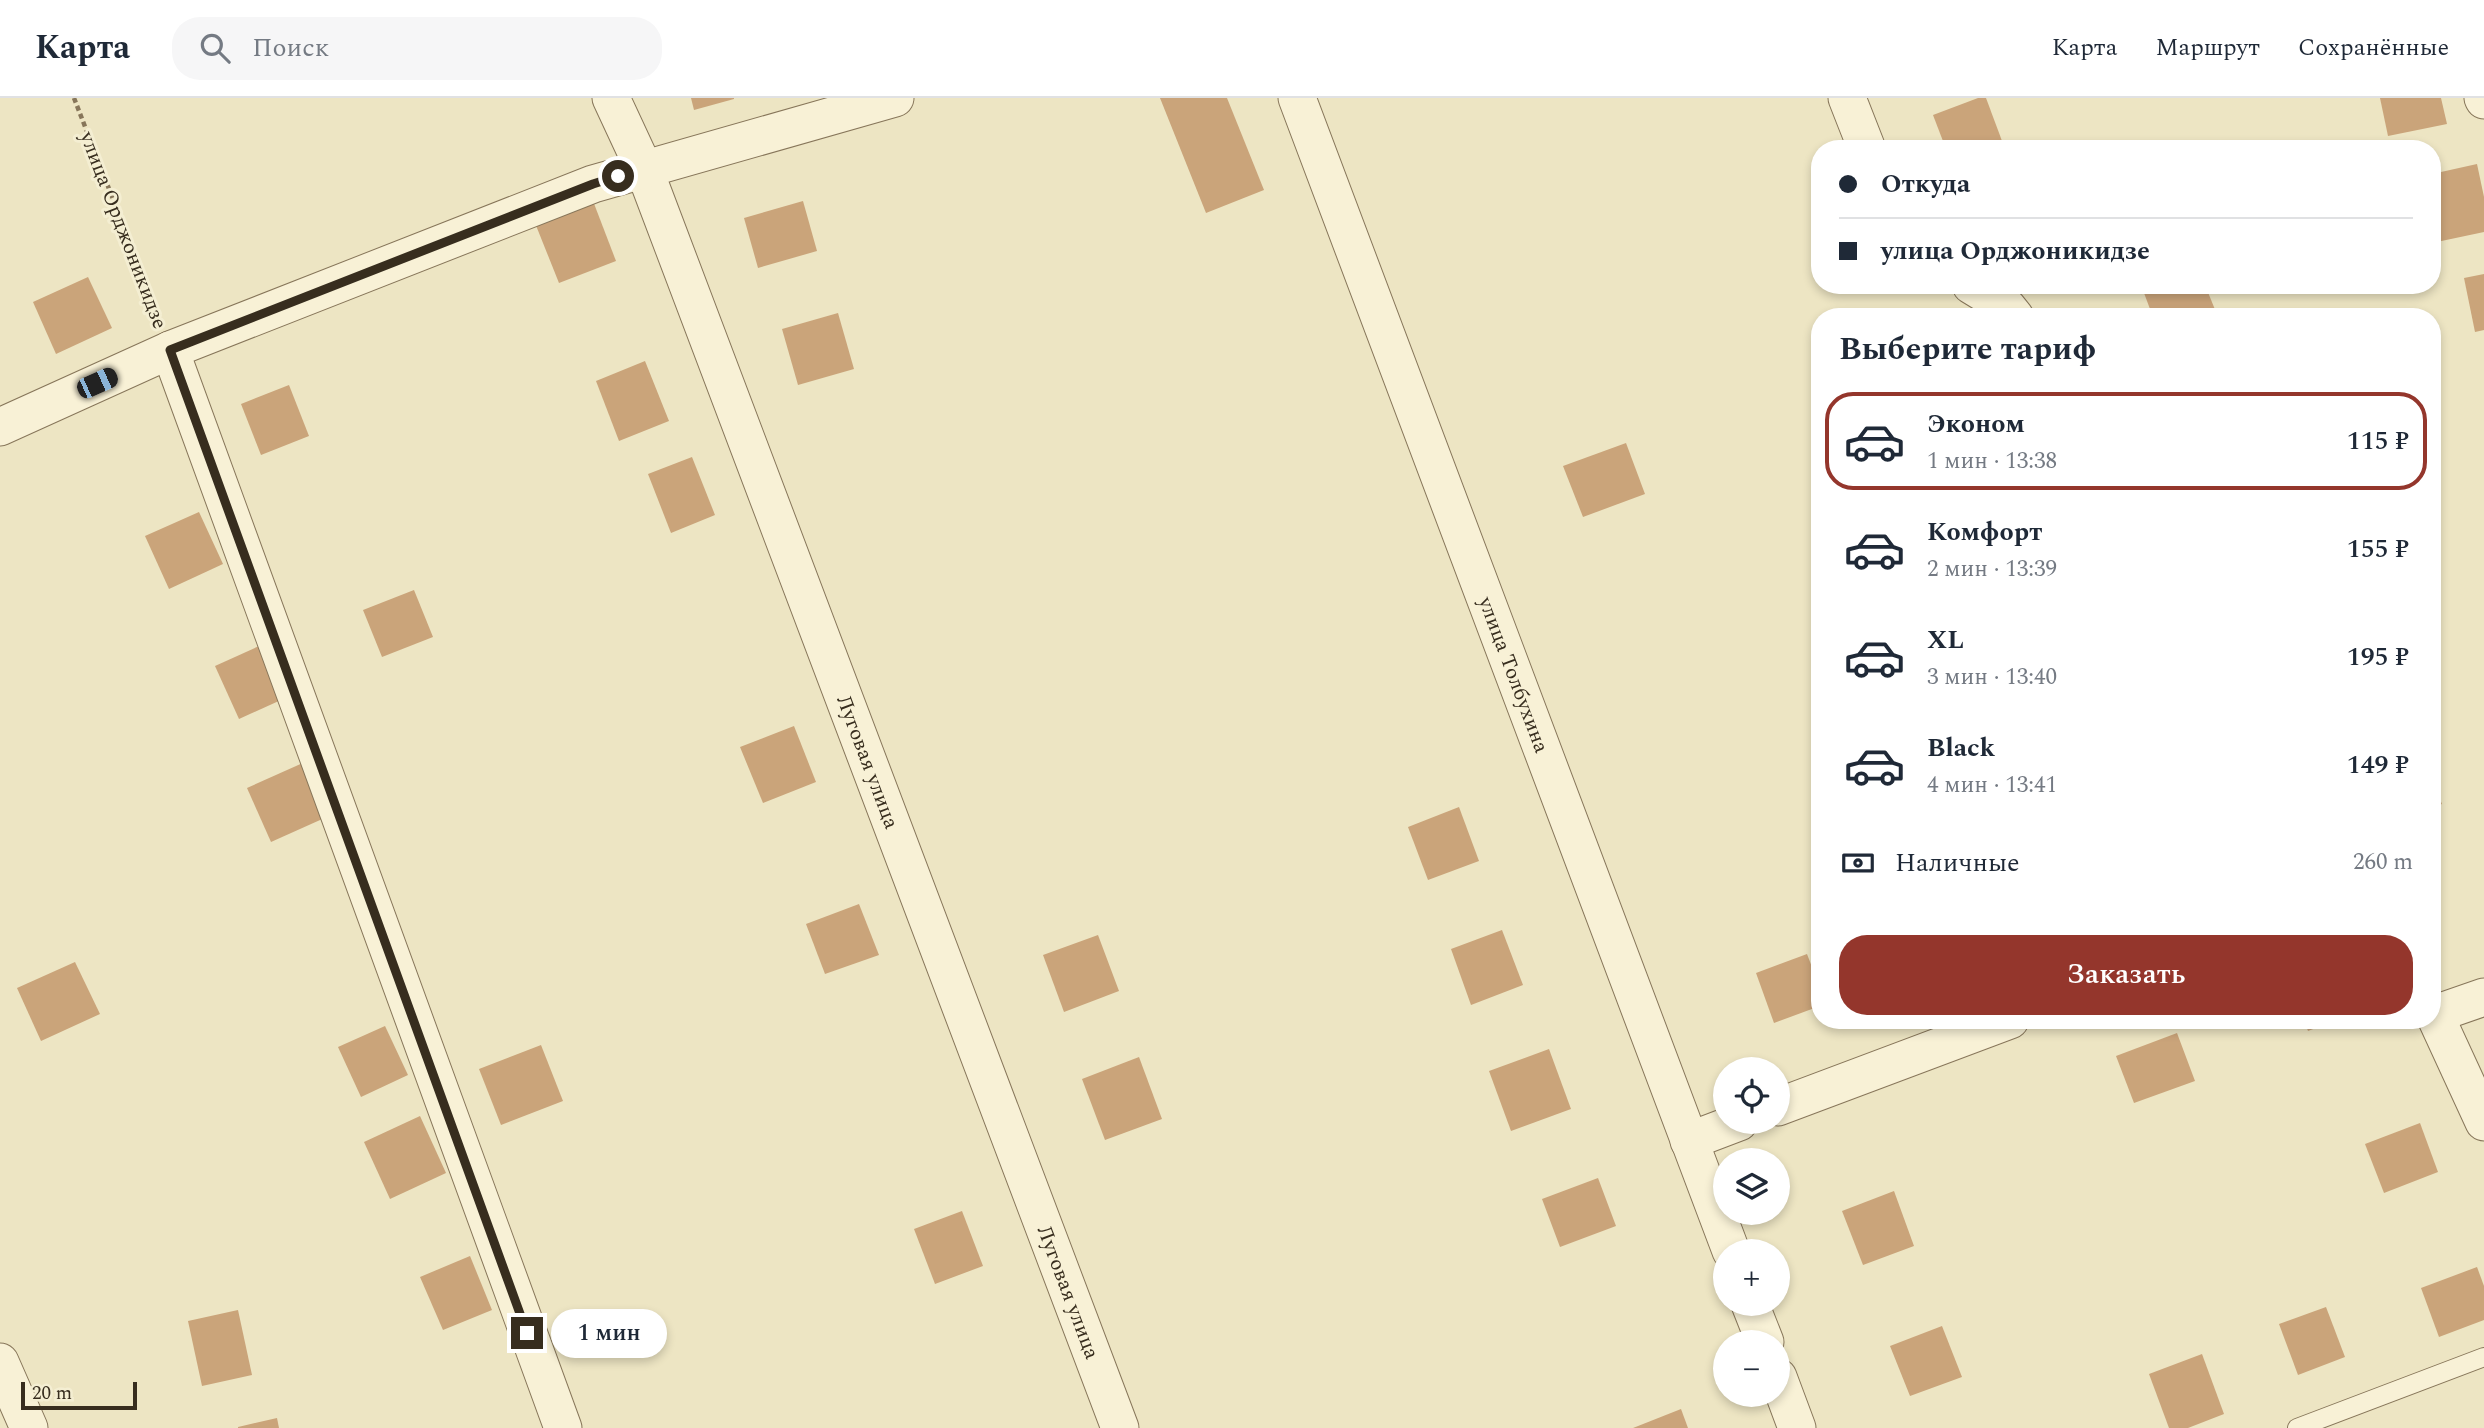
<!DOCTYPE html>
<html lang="ru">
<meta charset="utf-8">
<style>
:root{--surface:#fff;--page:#f6f6f7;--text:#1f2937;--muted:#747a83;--line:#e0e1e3;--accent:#94362c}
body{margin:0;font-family:Spectral,serif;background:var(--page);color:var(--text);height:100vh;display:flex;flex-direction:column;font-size:26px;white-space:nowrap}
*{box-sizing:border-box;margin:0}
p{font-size:23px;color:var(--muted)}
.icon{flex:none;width:38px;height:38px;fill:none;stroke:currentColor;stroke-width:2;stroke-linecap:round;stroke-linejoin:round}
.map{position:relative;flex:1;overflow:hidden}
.drawer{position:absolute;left:1811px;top:210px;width:630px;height:721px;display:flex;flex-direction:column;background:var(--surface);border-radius:28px;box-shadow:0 4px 10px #0003}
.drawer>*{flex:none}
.banner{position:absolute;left:1811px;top:42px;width:630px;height:154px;border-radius:28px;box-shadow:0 4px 10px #0003;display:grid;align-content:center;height:154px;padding:0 28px;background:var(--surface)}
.tools{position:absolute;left:1713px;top:959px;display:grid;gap:14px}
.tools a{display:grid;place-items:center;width:77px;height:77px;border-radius:50%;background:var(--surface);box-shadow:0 4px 10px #0003;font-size:35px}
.scale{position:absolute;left:21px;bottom:18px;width:116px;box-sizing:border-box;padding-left:7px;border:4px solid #372d1e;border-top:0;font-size:19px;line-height:24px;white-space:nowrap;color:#372d1e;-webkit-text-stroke:5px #f4eed2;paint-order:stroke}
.end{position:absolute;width:32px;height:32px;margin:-16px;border:9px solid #372d1e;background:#fff;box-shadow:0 0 0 4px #fff}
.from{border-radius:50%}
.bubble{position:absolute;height:49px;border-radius:24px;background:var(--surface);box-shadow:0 4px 10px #0003;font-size:23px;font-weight:600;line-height:49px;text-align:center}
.car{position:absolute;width:21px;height:42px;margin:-21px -10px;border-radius:9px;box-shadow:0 0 5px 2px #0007;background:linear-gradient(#222 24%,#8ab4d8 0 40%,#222 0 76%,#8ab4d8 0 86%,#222 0)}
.banner b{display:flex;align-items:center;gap:24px;height:66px;font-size:26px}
.banner b+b{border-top:2px solid var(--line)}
.banner i{width:18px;height:18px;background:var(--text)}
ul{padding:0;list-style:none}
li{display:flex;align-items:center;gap:21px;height:98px;margin:0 14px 10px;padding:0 14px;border:4px solid transparent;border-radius:28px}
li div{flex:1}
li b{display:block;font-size:26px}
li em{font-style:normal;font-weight:600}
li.on{border-color:var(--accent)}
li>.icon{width:63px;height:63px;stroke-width:1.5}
h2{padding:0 28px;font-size:32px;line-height:84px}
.pay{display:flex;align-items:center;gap:18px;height:77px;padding:0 28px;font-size:26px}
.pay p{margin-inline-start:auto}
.cta{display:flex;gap:14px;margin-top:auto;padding:14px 28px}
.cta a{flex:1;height:80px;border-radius:28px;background:var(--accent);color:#fff;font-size:28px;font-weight:600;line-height:80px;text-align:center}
header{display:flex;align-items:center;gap:42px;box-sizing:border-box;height:98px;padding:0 35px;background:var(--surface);border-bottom:2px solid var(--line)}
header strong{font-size:33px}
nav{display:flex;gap:38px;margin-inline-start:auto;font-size:24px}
.search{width:490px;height:63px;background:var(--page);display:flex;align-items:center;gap:18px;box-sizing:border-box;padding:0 24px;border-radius:28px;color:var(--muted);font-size:26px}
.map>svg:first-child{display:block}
.building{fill:#caa47a}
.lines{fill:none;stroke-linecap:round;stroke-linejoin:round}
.service-casing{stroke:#87765a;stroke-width:20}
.minor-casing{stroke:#87765a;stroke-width:39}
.path{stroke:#87765a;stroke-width:4.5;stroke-dasharray:5 3.5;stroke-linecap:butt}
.service{stroke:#f8f1d6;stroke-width:18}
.minor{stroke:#f8f1d6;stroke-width:37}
.route{stroke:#372d1e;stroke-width:9}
.labels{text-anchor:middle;stroke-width:6;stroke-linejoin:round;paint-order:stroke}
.street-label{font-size:21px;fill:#372d1e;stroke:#f4eed2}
</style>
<header>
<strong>Карта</strong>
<div class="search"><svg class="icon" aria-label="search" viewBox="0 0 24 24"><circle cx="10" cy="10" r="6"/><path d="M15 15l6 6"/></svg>Поиск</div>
<nav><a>Карта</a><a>Маршрут</a><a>Сохранённые</a></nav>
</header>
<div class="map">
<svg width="2484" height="1330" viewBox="0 0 2484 1330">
<rect width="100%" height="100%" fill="#ede5c3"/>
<!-- building -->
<g class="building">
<polygon points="691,0 734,0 734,1 694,12"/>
<polygon points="1160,0 1227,0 1264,92 1206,115"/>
<polygon points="1978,0 1986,0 2005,51 1946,51 1933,17"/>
<polygon points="2380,0 2441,0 2447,26 2388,38"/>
<polygon points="2477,66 2484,99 2484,134 2432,145 2432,76"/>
<polygon points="593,103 616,163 559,185 535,125"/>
<polygon points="803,103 817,153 758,170 744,120"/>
<polygon points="2484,176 2484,232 2475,234 2464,180"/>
<polygon points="88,179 112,230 56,256 33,204"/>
<polygon points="2141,187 2205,187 2216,214 2203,219 2153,219"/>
<polygon points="838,215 854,271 798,287 782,231"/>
<polygon points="645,263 669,323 619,343 596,283"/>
<polygon points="289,287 309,338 261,357 241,306"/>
<polygon points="1626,345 1645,396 1583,419 1563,368"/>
<polygon points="692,359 715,417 671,435 648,376"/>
<polygon points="199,414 223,466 169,491 145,438"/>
<polygon points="414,492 433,539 382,559 363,512"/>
<polygon points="268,544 292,597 239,621 215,568"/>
<polygon points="794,628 816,684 763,705 740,649"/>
<polygon points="305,664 329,718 271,744 247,690"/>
<polygon points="2432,682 2442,706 2432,710"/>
<polygon points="1459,709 1479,763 1428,782 1408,729"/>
<polygon points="859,806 879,857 825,876 806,826"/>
<polygon points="1502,832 1523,887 1471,907 1451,851"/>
<polygon points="1098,837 1119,893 1064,914 1043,857"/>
<polygon points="1807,856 1820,890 1820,908 1774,925 1756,875"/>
<polygon points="75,864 100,916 41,943 17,890"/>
<polygon points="2304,922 2337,922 2308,933"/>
<polygon points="385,928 408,977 361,999 338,949"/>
<polygon points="2177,935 2195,983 2134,1005 2116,958"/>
<polygon points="541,947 563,1003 501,1027 479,971"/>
<polygon points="1549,951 1571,1011 1511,1033 1489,973"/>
<polygon points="1139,959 1162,1021 1105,1042 1082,981"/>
<polygon points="420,1018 446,1075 390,1101 364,1044"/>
<polygon points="2420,1025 2438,1074 2384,1095 2365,1046"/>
<polygon points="1598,1080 1616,1128 1560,1149 1542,1101"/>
<polygon points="1894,1093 1914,1148 1863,1167 1842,1113"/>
<polygon points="962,1113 983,1168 935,1186 914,1131"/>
<polygon points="470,1158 492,1212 443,1232 420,1179"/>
<polygon points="2477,1169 2484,1188 2484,1222 2439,1239 2421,1190"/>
<polygon points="2326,1209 2345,1259 2298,1277 2279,1226"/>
<polygon points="238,1212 252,1277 202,1288 188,1223"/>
<polygon points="1942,1228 1962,1279 1910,1298 1890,1248"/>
<polygon points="2202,1256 2224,1316 2188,1330 2169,1330 2149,1276"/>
<polygon points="1681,1311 1688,1330 1633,1330"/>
<polygon points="277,1320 279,1330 238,1330 238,1329"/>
</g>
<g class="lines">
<defs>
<polyline id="service" points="2297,1330 2484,1259"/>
<g id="minor">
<path id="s1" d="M611,0L644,71L1120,1330"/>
<path id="s2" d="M1297,0L1731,1153"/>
<polyline points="1847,0 1867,51"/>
<polyline points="2483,0 2484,2"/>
<polyline points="1971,187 2007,209 2015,219"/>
<polyline points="170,252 563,1330"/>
<polyline points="0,329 170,252 593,86 895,0"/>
<polyline points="2432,911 2484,1024"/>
<polyline points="2435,916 2484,899"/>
<polyline points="1778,1009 2010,922"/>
<polyline points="1689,1043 1739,1024"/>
<polyline points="1750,1206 1765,1244"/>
<polyline points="0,1264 29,1330"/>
<polyline points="1778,1279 1797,1330"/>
</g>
</defs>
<!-- service casing -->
<use href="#service" class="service-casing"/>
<!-- minor casing -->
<use href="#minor" class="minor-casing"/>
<!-- path -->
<polyline class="path" points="74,0 158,218"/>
<!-- service -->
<use href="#service" class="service"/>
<!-- minor -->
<use href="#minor" class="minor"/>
</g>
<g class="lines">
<!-- route -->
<polyline class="route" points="527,1235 170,252 593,86 618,78"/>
</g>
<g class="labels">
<!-- street labels -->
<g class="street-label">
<text transform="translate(124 132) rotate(69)" y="7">улица Орджоникидзе</text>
<text dy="7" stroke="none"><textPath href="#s2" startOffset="616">улица Толбухина</textPath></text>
<text dy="7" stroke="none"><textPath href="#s1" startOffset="712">Луговая улица</textPath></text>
<text dy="7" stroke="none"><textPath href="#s1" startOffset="1279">Луговая улица</textPath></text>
</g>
</g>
</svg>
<div class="tools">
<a><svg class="icon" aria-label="locate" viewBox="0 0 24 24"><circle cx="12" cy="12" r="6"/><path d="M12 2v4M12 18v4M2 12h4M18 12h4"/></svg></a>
<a><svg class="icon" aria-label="layers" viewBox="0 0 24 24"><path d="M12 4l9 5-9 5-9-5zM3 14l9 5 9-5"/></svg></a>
<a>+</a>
<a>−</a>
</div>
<div class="scale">20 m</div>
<i class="end from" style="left:618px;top:78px"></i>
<i class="end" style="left:527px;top:1235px"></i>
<div class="bubble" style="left:551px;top:1211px;width:116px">1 мин</div>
<i class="car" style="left:97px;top:285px;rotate:66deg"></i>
<div class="banner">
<b><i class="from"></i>Откуда</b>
<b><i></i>улица Орджоникидзе</b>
</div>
<section class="drawer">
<h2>Выберите тариф</h2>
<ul>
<li class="on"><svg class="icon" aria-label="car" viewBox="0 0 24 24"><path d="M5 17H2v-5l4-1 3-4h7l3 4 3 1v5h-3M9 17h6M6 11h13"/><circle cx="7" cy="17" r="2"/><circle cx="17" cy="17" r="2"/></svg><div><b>Эконом</b><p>1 мин · 13:38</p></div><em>115 ₽</em></li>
<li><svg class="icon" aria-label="car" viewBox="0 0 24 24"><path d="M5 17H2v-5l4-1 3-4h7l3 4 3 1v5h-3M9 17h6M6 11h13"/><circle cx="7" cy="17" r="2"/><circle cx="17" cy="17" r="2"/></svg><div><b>Комфорт</b><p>2 мин · 13:39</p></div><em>155 ₽</em></li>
<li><svg class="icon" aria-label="car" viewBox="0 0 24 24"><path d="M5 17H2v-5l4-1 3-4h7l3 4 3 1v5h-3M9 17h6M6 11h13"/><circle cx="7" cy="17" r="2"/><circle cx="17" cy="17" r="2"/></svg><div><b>XL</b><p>3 мин · 13:40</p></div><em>195 ₽</em></li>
<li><svg class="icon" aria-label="car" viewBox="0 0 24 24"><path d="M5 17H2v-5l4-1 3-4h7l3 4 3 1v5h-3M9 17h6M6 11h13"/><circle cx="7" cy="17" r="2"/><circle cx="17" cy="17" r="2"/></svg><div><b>Black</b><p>4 мин · 13:41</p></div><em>149 ₽</em></li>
</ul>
<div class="pay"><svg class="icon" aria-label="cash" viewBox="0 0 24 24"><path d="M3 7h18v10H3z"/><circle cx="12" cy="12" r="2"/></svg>Наличные<p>260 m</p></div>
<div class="cta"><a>Заказать</a></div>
</section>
</div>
